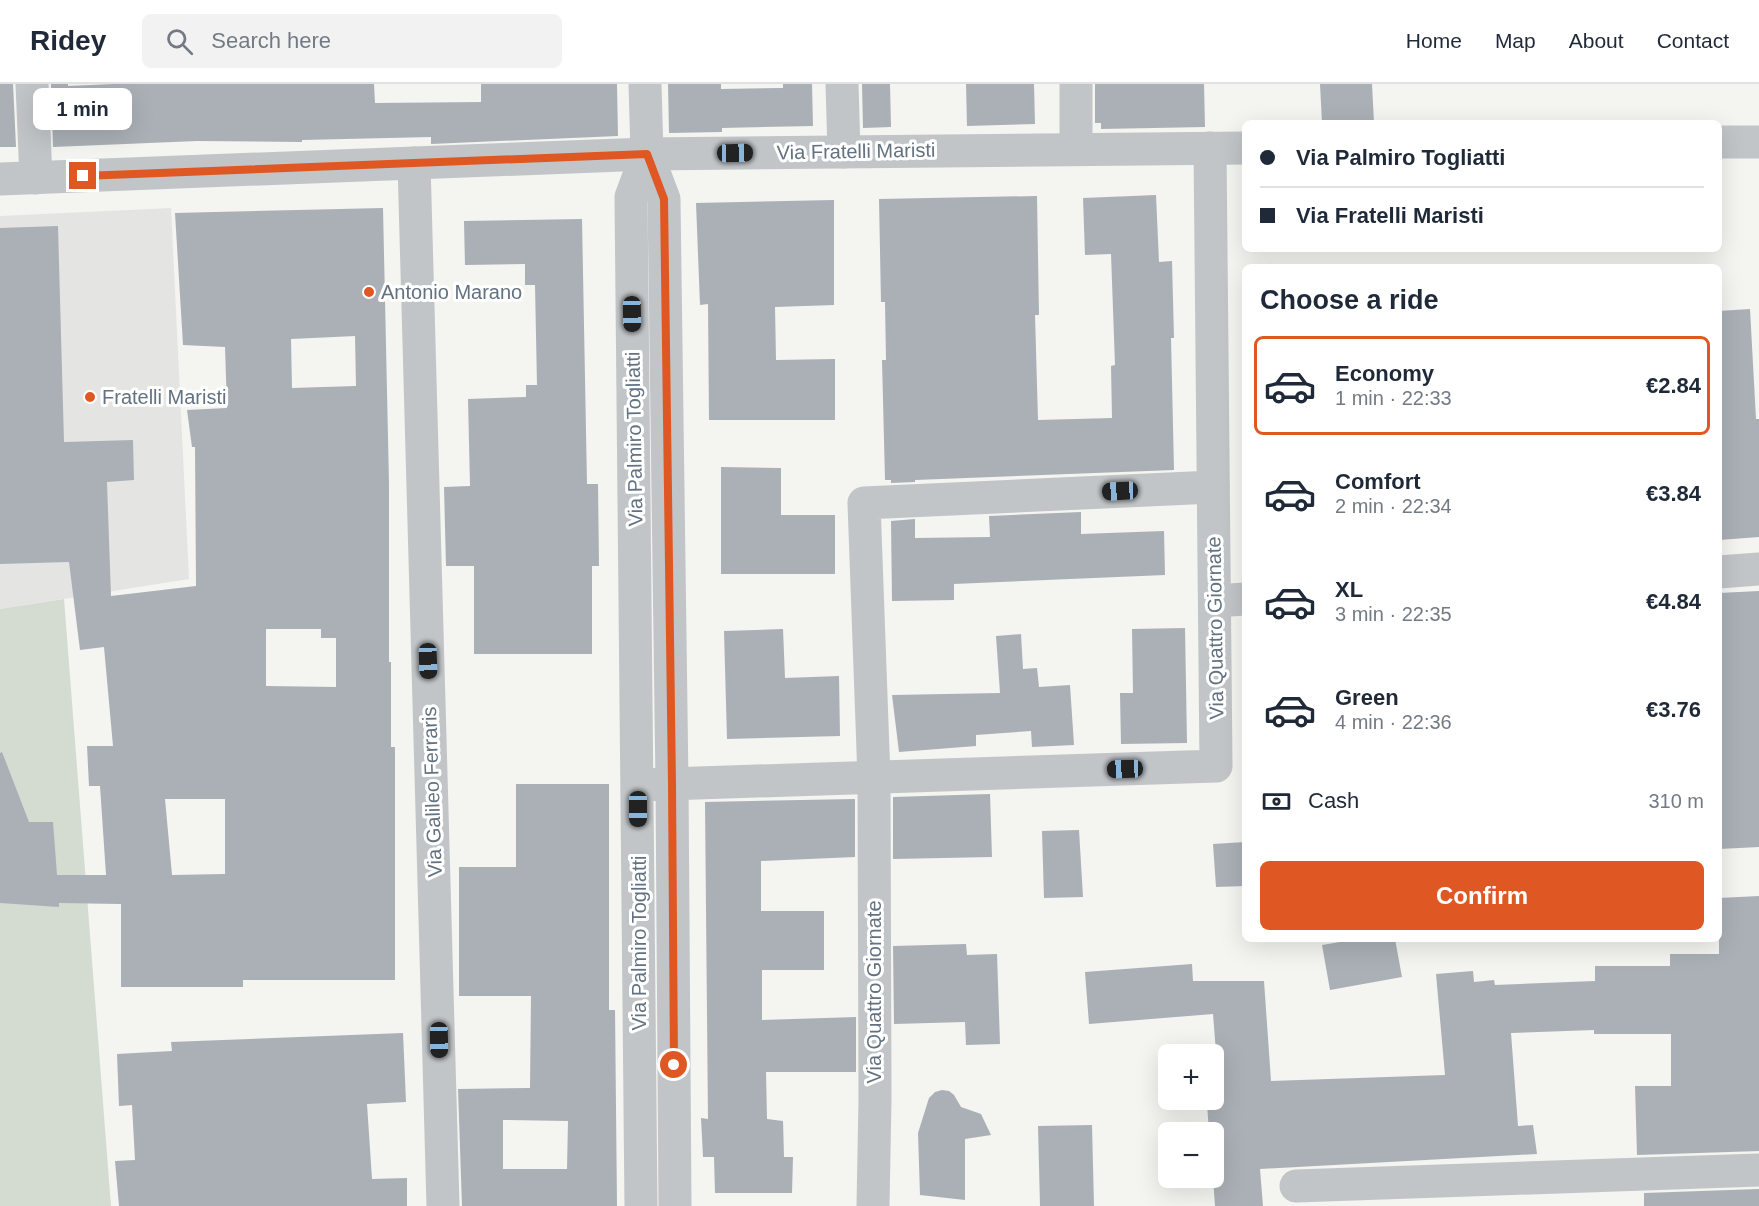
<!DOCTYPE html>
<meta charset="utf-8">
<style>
:root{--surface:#fff;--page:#f2f2f3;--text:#1f2937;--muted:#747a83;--line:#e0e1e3;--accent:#df5824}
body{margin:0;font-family:Arial,sans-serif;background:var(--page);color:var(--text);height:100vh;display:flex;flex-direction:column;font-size:22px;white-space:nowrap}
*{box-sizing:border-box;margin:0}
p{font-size:20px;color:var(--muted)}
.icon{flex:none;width:33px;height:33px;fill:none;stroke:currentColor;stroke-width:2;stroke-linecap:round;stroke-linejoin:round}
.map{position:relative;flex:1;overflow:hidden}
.panel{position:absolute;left:1242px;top:180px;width:480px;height:678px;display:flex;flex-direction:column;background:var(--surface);border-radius:9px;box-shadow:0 6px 24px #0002}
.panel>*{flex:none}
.hud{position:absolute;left:1242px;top:36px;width:480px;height:132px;border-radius:9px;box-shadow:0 6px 24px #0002;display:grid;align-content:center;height:132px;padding:0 18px;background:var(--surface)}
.fabs{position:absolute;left:1158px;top:960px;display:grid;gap:12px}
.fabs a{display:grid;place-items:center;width:66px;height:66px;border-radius:9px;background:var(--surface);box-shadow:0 6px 24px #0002;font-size:30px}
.end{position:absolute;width:27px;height:27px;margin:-14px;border:8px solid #df5824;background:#fff;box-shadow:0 0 0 3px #fff}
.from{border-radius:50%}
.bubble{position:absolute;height:42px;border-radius:9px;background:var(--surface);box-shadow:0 6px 24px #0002;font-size:20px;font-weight:700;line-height:42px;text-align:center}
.car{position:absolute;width:18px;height:36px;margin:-18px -9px;border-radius:8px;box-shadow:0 0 4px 2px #0007;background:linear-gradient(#222 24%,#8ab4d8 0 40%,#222 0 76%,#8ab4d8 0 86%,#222 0)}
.hud b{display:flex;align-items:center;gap:21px;height:57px;font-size:22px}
.hud b+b{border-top:2px solid var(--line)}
.hud i{width:15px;height:15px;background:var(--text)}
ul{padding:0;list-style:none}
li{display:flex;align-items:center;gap:18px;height:99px;margin:0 12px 9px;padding:0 6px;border:3px solid transparent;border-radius:9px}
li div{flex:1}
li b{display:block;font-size:22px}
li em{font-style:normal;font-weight:700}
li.current{border-color:var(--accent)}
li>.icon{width:54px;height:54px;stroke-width:1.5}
h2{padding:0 18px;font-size:27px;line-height:72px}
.pay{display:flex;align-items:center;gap:15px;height:66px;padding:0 18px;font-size:22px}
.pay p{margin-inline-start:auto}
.cta{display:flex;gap:12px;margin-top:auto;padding:12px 18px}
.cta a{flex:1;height:69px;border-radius:9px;background:var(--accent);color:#fff;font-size:24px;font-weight:700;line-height:69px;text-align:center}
header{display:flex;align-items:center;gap:36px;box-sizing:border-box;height:84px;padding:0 30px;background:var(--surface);border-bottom:2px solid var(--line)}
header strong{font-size:28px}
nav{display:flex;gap:33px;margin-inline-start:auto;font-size:21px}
.search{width:420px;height:54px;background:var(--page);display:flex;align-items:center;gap:15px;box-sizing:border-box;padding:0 21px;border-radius:9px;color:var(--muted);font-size:22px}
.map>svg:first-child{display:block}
.built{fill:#e4e5e3}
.green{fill:#d4dbd1}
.building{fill:#aab0b6;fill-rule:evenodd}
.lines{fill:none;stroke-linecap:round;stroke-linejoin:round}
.minor{stroke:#c1c5c8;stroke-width:33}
.route{stroke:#df5824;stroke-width:8}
.poi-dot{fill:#df5824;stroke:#fff;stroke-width:2}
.labels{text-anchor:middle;stroke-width:6;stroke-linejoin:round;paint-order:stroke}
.street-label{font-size:20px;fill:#637281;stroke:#fff}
.poi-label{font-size:20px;fill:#637281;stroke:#fff;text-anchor:start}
</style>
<header>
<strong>Ridey</strong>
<div class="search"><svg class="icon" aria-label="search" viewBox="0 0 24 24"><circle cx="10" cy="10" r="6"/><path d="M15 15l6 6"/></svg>Search here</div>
<nav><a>Home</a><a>Map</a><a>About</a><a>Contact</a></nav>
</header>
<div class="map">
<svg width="1759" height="1122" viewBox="0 0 1759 1122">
<rect width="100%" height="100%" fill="#f4f4f0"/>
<!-- built -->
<polygon class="built" points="171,124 189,495 0,525 0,132"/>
<!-- green -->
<polygon class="green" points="64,515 111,1122 0,1122 0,525"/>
<!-- building -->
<g class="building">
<polygon points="0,0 13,0 16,63 0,63"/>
<polygon points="51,0 68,0 68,2 113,0 374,0 375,19 481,18 481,0 617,0 618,52 431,60 431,53 302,56 302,58 197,57 53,63"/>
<polygon points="668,0 721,0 721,5 783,4 783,0 812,0 813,42 722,44 722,48 669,49"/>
<polygon points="862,0 890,0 891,43 863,44"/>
<polygon points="966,0 1034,0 1035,40 967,42"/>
<polygon points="1095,0 1204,0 1205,43 1101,45 1101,39 1095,39"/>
<polygon points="1320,0 1372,0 1374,39 1322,39"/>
<polygon points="1156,111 1159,178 1172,177 1174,254 1171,254 1174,386 915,396 915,398 891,399 891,396 885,396 882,276 886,276 885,218 881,218 879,115 1037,112 1039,231 1035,231 1038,336 1112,334 1111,282 1115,281 1111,170 1085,171 1083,114"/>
<polygon points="834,116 834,221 775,223 776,276 835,275 835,336 709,336 708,220 700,221 696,119"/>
<path d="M383,124L389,400V578H391V663H395V896H243V903H121V820L59,819V823L0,819V669L2,668L29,738H53L57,791H106L100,702H89L87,662H113L104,563L80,566L69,478L0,480V144L58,142L64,358L133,356L134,396L107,398L111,512L196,502L195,363H192L187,326L227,324L225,263L183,261L175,129ZM355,252L356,302L292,304L291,255ZM266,545H321V554H336V603L266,602ZM165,715H225V790L172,791Z"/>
<polygon points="582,135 587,400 598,400 599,482 592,482 592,570 474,570 474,482 446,482 444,403 470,402 468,315 526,313 526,301 537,301 535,201 525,201 525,180 465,181 464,137"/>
<polygon points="1750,225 1756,335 1759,335 1759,453 1719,456 1719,227"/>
<polygon points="721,383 781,384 781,431 835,431 835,490 721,490"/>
<polygon points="1081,428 1081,450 1164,447 1165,491 954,500 954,516 892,517 891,437 915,435 915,454 990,453 989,432"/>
<polygon points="1759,507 1759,763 1719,765 1719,509"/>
<polygon points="1185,544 1187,659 1121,660 1120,609 1133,609 1132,545"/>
<polygon points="783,545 785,594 839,592 840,652 727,655 724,547"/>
<polygon points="1021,550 1023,585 1037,584 1039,603 1070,601 1074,661 1032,663 1031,647 976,651 976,662 899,668 892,611 1000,609 996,552"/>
<path d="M516,700H609V926H615L617,1122H462L458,1005L530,1004L531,912H459V783H516ZM503,1036L568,1037L567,1085H503Z"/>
<polygon points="990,710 992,773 893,775 893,713"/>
<polygon points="855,715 855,773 761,777 761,827 824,827 824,886 762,886 762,936 856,933 856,988 766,988 767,1035 783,1037 784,1073 793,1073 792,1109 715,1109 714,1073 703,1073 701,1034 708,1035 705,718"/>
<polygon points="1079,746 1083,813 1044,814 1042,747"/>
<polygon points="1245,758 1245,802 1216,803 1213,760"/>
<polygon points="1759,812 1759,1067 1637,1071 1635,1002 1671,1002 1671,950 1594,950 1594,946 1511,949 1518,1042 1533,1041 1537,1070 1260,1085 1263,1122 1215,1122 1213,1094 1214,1048 1209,1048 1207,1020 1220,1019 1213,930 1089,940 1085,888 1192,880 1193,897 1264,897 1271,997 1445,991 1436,890 1473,887 1474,898 1494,896 1495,901 1595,897 1595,882 1670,882 1670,870 1719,870 1719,814"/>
<polygon points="1358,855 1395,855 1402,893 1330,906 1322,861"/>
<polygon points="966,860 967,871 997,870 1000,960 966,961 965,938 894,940 893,862"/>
<polygon points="403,949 406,1018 367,1020 372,1095 407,1094 407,1122 119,1122 115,1077 135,1076 132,1021 119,1022 117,970 172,967 171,958"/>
<polygon points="942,1006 949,1007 954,1011 961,1023 981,1030 991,1051 965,1055 965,1116 920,1111 918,1049 929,1014 935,1008"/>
<polygon points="1092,1041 1094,1122 1040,1122 1038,1042"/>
<polygon points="1759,1105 1759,1122 1644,1122 1644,1109"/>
</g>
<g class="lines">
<!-- minor -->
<g class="minor">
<polyline points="32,0 36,94"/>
<polyline points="645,0 647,70 664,115 672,700 675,1122"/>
<polyline points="842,0 844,68"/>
<polyline points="1076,0 1076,65"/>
<polyline points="1719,58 1759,58"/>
<polyline points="414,79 443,1122"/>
<polyline points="0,95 647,70 1245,64"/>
<polyline points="1719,488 1759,485"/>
<polyline points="1215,517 1245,515"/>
<polyline points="638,701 1216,682 1210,64"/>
<polyline points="1296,1102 1759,1086"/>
<polyline points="641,1122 631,113 647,70"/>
<polyline points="873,1122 875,1015 874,694 864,419 1213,403"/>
</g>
</g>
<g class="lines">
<!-- route -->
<polyline class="route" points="83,92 647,70 664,115 672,700 674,981"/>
</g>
<!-- markers -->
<g class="poi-dot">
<circle cx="369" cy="208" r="6"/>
<circle cx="90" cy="313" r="6"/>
</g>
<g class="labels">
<!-- street labels -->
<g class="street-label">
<text transform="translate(856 67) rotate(-1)" y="7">Via Fratelli Maristi</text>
<text transform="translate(634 355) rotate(-91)" y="7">Via Palmiro Togliatti</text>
<text transform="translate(1215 544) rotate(-91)" y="7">Via Quattro Giornate</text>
<text transform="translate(432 708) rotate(-92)" y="7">Via Galileo Ferraris</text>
<text transform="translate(639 859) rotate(-90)" y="7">Via Palmiro Togliatti</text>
<text transform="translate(874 908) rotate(-90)" y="7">Via Quattro Giornate</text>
</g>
<!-- poi labels -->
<g class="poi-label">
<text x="381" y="215">Antonio Marano</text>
<text x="102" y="320">Fratelli Maristi</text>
</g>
</g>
</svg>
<div class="fabs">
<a>+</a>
<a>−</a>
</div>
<i class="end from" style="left:674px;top:981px"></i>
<i class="end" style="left:83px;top:92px"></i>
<div class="bubble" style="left:33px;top:4px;width:99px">1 min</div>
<i class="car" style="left:735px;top:69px;rotate:89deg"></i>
<i class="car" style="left:632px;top:230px;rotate:179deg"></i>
<i class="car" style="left:1120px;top:407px;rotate:267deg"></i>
<i class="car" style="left:428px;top:577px;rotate:178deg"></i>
<i class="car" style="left:1125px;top:685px;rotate:268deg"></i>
<i class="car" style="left:638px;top:725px;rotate:180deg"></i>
<i class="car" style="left:439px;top:956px;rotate:179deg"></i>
<div class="hud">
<b><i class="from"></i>Via Palmiro Togliatti</b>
<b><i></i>Via Fratelli Maristi</b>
</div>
<section class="panel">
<h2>Choose a ride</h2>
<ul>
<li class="current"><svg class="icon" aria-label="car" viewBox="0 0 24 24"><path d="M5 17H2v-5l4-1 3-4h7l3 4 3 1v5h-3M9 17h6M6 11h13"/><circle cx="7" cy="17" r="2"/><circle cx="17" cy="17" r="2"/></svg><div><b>Economy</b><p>1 min · 22:33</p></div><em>€2.84</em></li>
<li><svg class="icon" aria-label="car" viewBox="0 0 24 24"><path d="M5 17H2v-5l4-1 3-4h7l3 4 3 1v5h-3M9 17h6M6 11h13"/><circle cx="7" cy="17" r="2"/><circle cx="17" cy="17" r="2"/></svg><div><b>Comfort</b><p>2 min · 22:34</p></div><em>€3.84</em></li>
<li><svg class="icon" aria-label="car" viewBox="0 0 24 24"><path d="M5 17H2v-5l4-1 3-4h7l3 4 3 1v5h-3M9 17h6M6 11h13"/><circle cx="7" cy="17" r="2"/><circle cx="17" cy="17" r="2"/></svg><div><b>XL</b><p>3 min · 22:35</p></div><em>€4.84</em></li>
<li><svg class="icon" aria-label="car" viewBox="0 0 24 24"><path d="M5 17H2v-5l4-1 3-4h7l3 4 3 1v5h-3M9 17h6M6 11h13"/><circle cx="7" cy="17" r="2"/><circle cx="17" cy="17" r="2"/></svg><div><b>Green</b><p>4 min · 22:36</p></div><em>€3.76</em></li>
</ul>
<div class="pay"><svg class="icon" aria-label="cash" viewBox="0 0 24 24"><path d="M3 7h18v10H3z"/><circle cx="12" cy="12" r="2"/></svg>Cash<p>310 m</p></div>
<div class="cta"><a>Confirm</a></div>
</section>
</div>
